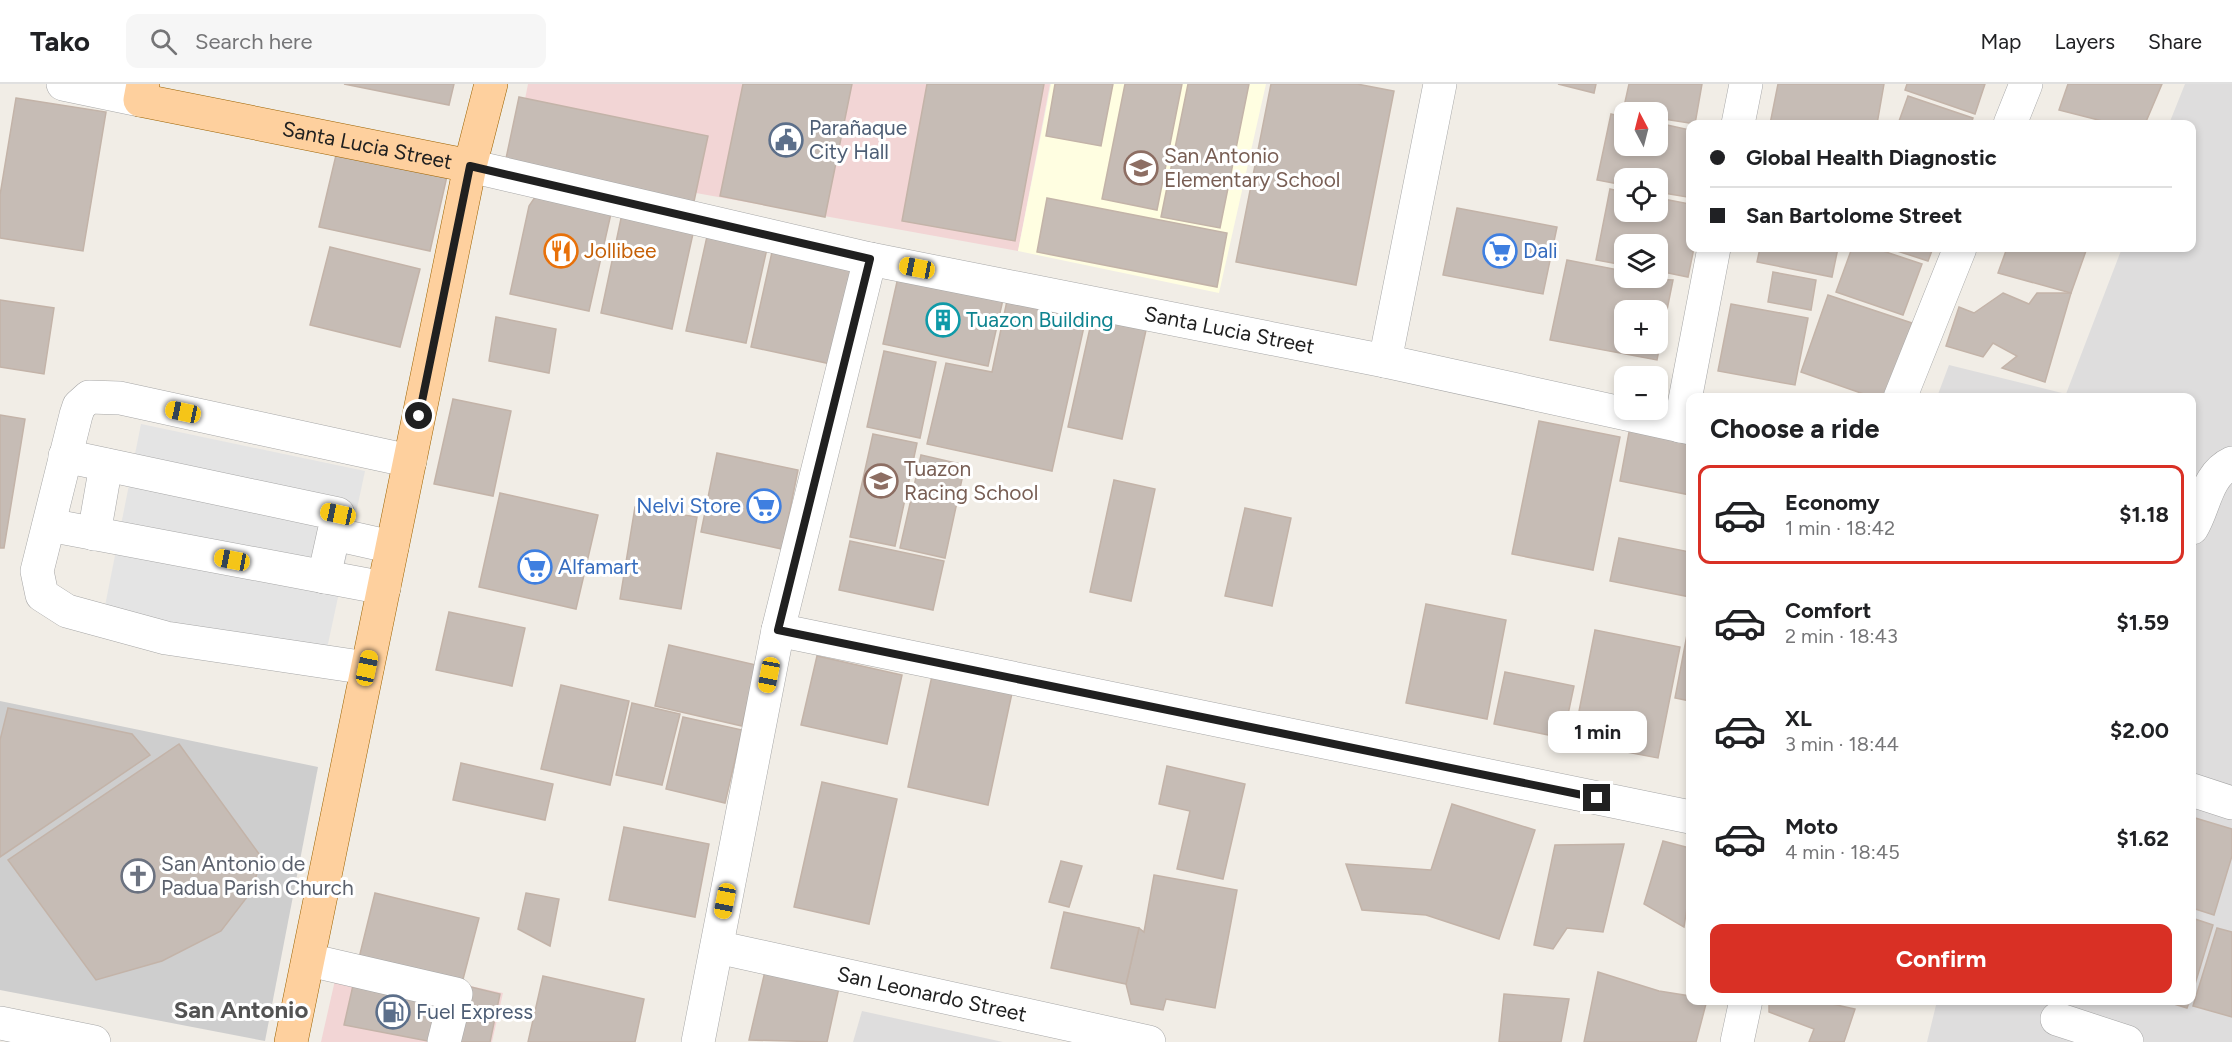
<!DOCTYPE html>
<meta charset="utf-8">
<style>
:root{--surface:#fff;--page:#f6f6f6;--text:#202124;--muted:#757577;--line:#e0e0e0;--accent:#d93025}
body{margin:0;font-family:Figtree,sans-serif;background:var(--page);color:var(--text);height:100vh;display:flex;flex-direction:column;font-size:22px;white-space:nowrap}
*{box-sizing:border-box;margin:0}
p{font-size:20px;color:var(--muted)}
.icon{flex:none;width:33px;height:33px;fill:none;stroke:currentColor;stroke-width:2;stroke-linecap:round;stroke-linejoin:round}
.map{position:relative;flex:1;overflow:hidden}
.drawer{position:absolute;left:1686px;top:309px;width:510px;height:612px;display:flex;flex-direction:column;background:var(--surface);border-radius:12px;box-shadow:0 3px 9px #0003}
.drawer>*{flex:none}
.guide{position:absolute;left:1686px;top:36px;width:510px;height:132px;border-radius:12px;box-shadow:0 3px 9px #0003;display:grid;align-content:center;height:132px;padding:0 24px;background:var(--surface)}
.needle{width:39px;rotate:353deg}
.tools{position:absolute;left:1614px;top:18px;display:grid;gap:12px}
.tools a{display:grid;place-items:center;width:54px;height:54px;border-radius:12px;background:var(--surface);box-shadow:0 3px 9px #0003;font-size:30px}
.end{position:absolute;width:27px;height:27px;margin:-14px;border:8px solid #202020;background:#fff;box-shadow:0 0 0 3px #fff}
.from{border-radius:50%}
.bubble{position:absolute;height:42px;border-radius:12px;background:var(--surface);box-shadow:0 3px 9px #0003;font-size:20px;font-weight:700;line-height:42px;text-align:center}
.car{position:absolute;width:18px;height:36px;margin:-18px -9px;border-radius:8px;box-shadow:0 0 4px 2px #0007;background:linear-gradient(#f5c518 24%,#345 0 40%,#f5c518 0 76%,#345 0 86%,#f5c518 0)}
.guide b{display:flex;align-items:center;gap:21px;height:57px;font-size:22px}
.guide b+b{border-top:2px solid var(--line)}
.guide i{width:15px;height:15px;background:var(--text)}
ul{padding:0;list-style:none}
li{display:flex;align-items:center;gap:18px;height:99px;margin:0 12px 9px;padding:0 12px;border:3px solid transparent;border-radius:12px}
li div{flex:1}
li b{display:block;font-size:22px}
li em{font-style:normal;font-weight:700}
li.on{border-color:var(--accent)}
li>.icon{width:54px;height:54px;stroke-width:1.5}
h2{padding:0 24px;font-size:27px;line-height:72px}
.primary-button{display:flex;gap:12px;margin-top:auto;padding:12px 24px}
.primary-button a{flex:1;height:69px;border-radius:12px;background:var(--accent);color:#fff;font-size:24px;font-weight:700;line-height:69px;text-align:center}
header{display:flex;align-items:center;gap:36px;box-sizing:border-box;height:84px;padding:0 30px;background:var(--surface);border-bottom:2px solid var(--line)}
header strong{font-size:28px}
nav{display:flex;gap:33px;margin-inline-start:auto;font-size:21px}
.search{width:420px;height:54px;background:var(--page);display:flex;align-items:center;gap:15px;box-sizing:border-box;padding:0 21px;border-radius:12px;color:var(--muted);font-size:22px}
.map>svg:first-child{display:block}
.residential{fill:#dedddd}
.commercial{fill:#f2d5d5}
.education{fill:#fffee1}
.religious{fill:#cecece}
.parking{fill:#e4e4e4}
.building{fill:#c6bcb5;stroke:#c3b3a8;stroke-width:1.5;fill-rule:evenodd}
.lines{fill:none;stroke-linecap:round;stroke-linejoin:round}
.minor-casing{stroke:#a7a7a7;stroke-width:34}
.major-casing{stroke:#9c6200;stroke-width:34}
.minor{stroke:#fff;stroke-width:33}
.major{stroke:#fed09e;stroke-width:33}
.route{stroke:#202020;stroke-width:8}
.labels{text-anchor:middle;stroke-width:6;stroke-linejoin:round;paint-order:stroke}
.service-label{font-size:21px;fill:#4e5e75;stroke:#fff;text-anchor:start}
.street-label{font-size:21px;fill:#202020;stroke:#fff}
.education-label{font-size:21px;fill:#785e54;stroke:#fff;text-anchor:start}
.food-label{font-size:21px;fill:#c56008;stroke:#fff;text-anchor:start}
.shop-label{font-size:21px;fill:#366cbe;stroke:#fff;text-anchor:start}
.culture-label{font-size:21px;fill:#0d838f;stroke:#fff;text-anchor:start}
.worship-label{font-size:21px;fill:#5b616d;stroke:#fff;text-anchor:start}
.quarter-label{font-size:24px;font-weight:bold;fill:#535353;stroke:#fff}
</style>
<header>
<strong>Tako</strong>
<div class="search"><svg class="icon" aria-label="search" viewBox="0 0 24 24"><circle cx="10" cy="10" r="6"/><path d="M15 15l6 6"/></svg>Search here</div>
<nav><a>Map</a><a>Layers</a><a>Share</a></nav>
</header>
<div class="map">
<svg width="2232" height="958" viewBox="0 0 2232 958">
<rect width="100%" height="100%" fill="#f1ede6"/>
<!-- residential -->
<g class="residential">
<polygon points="2185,0 2232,0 2232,958 1927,958 1937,917 2192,916 2192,314 1937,313 1949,281 2066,310 2122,164 2192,164 2192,40 2169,40"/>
<polygon points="862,927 1003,958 853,958"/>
</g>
<!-- commercial -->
<g class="commercial">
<polygon points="528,0 1050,0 1018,167 513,76"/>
<polygon points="340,874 503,909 492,958 321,958"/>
</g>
<!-- education -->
<polygon class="education" points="1051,0 1266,0 1219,209 1018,167"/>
<!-- religious -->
<polygon class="religious" points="0,617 318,683 265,957 0,906"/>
<!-- parking -->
<polygon class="parking" points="141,340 365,387 325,574 104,527"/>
<!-- building -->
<g class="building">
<polygon points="344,0 454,0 449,21"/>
<polygon points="743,0 852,0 825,133 720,112"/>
<polygon points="927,0 1044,0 1015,157 902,137"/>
<polygon points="1055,0 1113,0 1101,62 1046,52"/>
<polygon points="1125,0 1182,0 1157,126 1102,115"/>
<polygon points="1188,0 1249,0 1220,144 1161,133"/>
<polygon points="1271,0 1357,0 1394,7 1356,201 1236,178"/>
<polygon points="1558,0 1596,0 1594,9"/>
<polygon points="1629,0 1702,0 1695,40 1658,34 1658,28 1623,27"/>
<polygon points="1778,0 1884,0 1877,40 1770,40"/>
<polygon points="1907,0 1985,0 1975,30 1905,6"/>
<polygon points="2068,0 2162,0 2145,40 2114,40 2059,26"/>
<polygon points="1908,12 1973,34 1971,40 1898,40"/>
<polygon points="519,13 708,52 693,122 504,84"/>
<polygon points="16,14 106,28 83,167 0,154 0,111"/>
<polygon points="1611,30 1624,33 1624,62 1658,62 1658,39 1690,46 1690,95 1687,113 1658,108 1658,94 1624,94 1624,101 1597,96"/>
<polygon points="337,67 447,92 430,167 319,143"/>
<polygon points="1610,105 1624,108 1624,128 1658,128 1658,114 1690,120 1690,164 1694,164 1688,193 1658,187 1658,160 1624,160 1624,181 1596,176"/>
<polygon points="535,113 612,125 589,227 510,210 529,122"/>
<polygon points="1047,114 1227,149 1217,203 1037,168"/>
<polygon points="1457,124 1557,143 1543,210 1443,191"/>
<polygon points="622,130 694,145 672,245 601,229"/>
<polygon points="708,148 768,160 746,259 686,247"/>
<polygon points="330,163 420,185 400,263 310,241"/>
<polygon points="1760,164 1838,164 1832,193 1757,178"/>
<polygon points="1852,164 1874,164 1922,180 1903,231 1836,208"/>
<polygon points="1888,164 1933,164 1928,177"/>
<polygon points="2007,164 2087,164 2071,209 1998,189"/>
<polygon points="772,168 852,185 831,280 751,263"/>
<path d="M1567,176L1624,187V194L1673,196L1657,276L1550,256ZM1624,226H1658V260H1624Z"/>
<polygon points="1773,188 1816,196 1811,226 1768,218"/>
<polygon points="899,189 1004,211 988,282 883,260"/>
<polygon points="2003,209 2029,220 2037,209 2071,209 2045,298 2002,284 2017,272 1993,259 1983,273 1946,262 1959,223 1974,229"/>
<polygon points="1828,211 1912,239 1886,314 1875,314 1801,288"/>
<polygon points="1008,212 1087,229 1052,387 927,360 946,279 992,288"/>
<polygon points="0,216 54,224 44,290 0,283"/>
<polygon points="1731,220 1808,234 1795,301 1718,287"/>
<polygon points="1094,226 1148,237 1122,355 1068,343"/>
<polygon points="496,233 556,245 549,289 489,277"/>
<polygon points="884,267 936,278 920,354 867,343"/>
<polygon points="453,315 511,327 493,412 434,400"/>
<polygon points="0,331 25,335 4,464 0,464"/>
<polygon points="1539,337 1620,353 1593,486 1512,470"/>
<polygon points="1630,343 1690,356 1690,411 1620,397"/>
<polygon points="873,350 917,359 895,462 850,453"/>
<polygon points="717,369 798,386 782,465 701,448"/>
<polygon points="921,371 965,381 945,474 900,464"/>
<polygon points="1114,396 1155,405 1131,517 1090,508"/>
<polygon points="500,409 598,431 576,525 479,503"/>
<polygon points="635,423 697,433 681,525 620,515"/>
<polygon points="1245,424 1291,434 1272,522 1225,512"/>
<polygon points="1619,454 1690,468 1690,513 1610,497"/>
<polygon points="850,457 944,477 933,526 839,506"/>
<polygon points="1426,520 1506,536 1487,635 1406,619"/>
<polygon points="449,528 525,544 512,602 436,586"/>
<polygon points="1690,535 1690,617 1675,614"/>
<polygon points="1595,546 1680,563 1658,674 1573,658"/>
<polygon points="669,561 756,581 742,642 655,622"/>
<polygon points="817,572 902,591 887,660 801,641"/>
<polygon points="1505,588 1574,602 1563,654 1494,640"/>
<polygon points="932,592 1012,609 988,721 908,703"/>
<polygon points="561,601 629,617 610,701 541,685"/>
<polygon points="632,619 680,630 662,701 616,691"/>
<polygon points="8,624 132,650 150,671 0,773 0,656"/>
<polygon points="683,633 742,646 725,719 666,705"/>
<polygon points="179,660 262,774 251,808 221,847 162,877 96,896 8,776"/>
<polygon points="461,679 553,700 545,736 453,716"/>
<polygon points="1167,682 1245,700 1223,795 1177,785 1190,727 1159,720"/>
<polygon points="822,698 897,715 869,840 794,823"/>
<polygon points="1452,720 1535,746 1499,855 1426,831 1362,826 1346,780 1431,786"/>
<polygon points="2192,733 2232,745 2232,772 2214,831 2192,824"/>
<polygon points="624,743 709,760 695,833 609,816"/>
<polygon points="1663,757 1690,764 1690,803 1684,843 1644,820"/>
<polygon points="1624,760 1603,848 1567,844 1553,865 1534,861 1555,761"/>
<polygon points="1061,777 1082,782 1069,823 1049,818"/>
<polygon points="1154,791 1237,806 1215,924 1166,915 1163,926 1131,920 1126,900 1139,844 1144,848"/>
<polygon points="375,809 479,834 462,899 359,874"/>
<polygon points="526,809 559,815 550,862 518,845"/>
<polygon points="1064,828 1139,844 1126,900 1051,884"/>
<polygon points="2192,834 2213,841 2192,910"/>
<polygon points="2217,844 2232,848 2232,933 2193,922"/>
<polygon points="766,883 840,899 827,958 749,956"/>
<polygon points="1598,888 1659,907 1690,912 1690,916 1707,916 1696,958 1584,958"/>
<polygon points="543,892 644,915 635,958 528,958"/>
<polygon points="354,897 441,916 433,958 344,941"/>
<polygon points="467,902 500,910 490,958 454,958"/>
<polygon points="1504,910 1569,915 1561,958 1499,958"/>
<polygon points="1769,916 1814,916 1855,925 1844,958 1809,958 1814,945 1769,928"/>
<polygon points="2161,916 2190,916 2187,924"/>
</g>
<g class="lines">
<defs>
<g id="minor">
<polyline points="63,0 140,16"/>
<polyline points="1738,40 1746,0"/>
<polyline points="2010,40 2026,0"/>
<path id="s1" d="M470,82L870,175L1385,277L1690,344"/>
<polyline points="1385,277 1440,0"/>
<polyline points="1900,314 1960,164"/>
<polyline points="1680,342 1714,164"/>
<polyline points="65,372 338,430 324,493"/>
<polyline points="49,441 384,504"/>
<path d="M2192,444C2205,423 2206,391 2232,379"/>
<polyline points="94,450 106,381"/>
<polyline points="334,450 392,463"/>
<polyline points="778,546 1690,733"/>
<polyline points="367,584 166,554 67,527 42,511 37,487 76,331 79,322 89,313 120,314 410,377"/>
<polyline points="2192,706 2232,719"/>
<path id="s2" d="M717,863L1149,958"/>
<polyline points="309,876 456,910 444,958"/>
<polyline points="2057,935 2127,958"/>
<polyline points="0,939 94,958"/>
<polyline points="698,958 778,546 870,175"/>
<polyline points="1737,958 1746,916"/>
</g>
<g id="major">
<path id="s3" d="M143,0L140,16L470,82"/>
<polyline points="291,958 470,82 491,0"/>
</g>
</defs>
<!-- minor casing -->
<use href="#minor" class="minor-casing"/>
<!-- major casing -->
<use href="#major" class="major-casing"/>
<!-- minor -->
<use href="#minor" class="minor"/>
<!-- major -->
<use href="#major" class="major"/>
</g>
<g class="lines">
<!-- route -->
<polyline class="route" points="419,332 470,82 870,175 778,546 1597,714"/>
</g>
<!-- icons -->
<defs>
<symbol id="civic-ring" viewBox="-11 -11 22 22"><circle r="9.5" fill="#fff" stroke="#5c6f8a" stroke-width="1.5"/><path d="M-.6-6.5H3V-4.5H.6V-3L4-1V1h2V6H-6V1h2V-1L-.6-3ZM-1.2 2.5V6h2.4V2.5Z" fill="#5c6f8a"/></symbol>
<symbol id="school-ring" viewBox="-11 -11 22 22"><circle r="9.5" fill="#fff" stroke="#8d6e63" stroke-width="1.5"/><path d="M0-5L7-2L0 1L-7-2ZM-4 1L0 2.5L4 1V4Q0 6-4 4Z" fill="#8d6e63"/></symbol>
<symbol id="restaurant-ring" viewBox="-11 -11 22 22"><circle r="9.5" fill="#fff" stroke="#e8710a" stroke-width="1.5"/><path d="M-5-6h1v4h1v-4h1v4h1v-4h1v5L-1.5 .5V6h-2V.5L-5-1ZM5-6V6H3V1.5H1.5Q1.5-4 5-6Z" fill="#e8710a"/></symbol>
<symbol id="supermarket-ring" viewBox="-11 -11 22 22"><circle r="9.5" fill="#fff" stroke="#3f7fe0" stroke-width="1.5"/><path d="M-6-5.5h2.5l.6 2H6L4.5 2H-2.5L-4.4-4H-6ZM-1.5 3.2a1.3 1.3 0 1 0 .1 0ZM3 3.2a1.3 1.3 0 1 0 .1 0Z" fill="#3f7fe0"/></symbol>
<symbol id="building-ring" viewBox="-11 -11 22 22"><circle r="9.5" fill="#fff" stroke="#0f9aa8" stroke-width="1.5"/><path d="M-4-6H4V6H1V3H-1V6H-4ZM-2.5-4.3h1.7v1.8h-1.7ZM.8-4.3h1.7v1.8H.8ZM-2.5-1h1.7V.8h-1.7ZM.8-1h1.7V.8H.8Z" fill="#0f9aa8"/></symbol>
<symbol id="church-ring" viewBox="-11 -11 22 22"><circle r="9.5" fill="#fff" stroke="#6b7280" stroke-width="1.5"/><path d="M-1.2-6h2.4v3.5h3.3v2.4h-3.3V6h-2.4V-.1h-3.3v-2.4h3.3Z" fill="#6b7280"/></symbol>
<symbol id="fuel-ring" viewBox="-11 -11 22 22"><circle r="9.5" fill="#fff" stroke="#5c6f8a" stroke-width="1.5"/><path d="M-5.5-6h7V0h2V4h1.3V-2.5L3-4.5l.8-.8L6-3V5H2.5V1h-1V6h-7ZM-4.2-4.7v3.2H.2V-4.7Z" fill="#5c6f8a"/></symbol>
</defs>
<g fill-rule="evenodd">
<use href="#civic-ring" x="767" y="37" width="38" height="38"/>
<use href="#school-ring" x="1122" y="65" width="38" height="38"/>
<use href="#restaurant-ring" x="542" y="148" width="38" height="38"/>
<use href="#supermarket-ring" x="1481" y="148" width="38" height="38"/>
<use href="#building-ring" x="924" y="217" width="38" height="38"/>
<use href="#school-ring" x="862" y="378" width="38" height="38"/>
<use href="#supermarket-ring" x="745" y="403" width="38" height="38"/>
<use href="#supermarket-ring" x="516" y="464" width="38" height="38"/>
<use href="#church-ring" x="119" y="773" width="38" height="38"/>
<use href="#fuel-ring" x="374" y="909" width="38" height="38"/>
</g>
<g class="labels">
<!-- service labels -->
<g class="service-label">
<text x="809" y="51">Parañaque<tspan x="809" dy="24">City Hall</tspan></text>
<text x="416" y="935">Fuel Express</text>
</g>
<!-- street labels -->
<g class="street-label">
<text dy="7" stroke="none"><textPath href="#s3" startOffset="248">Santa Lucia Street</textPath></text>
<text dy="7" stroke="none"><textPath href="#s1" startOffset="777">Santa Lucia Street</textPath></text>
<text dy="7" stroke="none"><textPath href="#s2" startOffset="220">San Leonardo Street</textPath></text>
</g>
<!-- education labels -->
<g class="education-label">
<text x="1164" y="79">San Antonio<tspan x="1164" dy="24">Elementary School</tspan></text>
<text x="904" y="392">Tuazon<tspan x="904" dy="24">Racing School</tspan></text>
</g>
<!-- food labels -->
<g class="food-label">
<text x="584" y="174">Jollibee</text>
</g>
<!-- shop labels -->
<g class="shop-label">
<text x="1523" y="174">Dali</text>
<text x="741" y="429" text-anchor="end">Nelvi Store</text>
<text x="558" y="490">Alfamart</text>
</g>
<!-- culture labels -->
<g class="culture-label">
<text x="966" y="243">Tuazon Building</text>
</g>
<!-- worship labels -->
<g class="worship-label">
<text x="161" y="787">San Antonio de<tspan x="161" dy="24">Padua Parish Church</tspan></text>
</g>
<!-- quarter labels -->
<g class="quarter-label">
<text x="241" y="934">San Antonio</text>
</g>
</g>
</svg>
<div class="tools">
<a><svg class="needle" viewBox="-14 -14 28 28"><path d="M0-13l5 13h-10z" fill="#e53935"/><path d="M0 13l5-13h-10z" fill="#757577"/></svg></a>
<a><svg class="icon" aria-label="locate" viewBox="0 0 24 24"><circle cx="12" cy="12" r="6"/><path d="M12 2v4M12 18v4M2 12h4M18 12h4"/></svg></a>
<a><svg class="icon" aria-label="layers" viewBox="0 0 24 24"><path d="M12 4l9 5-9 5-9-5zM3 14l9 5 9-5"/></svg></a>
<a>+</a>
<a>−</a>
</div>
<i class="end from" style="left:419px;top:332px"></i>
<i class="end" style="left:1597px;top:714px"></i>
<div class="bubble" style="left:1548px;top:627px;width:99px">1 min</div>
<i class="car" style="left:917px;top:184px;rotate:281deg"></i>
<i class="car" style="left:183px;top:328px;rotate:282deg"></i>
<i class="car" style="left:338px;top:430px;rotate:282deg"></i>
<i class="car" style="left:232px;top:476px;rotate:281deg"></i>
<i class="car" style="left:367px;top:584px;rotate:12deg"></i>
<i class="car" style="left:769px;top:591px;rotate:191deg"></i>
<i class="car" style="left:725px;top:817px;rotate:191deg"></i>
<div class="guide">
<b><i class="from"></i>Global Health Diagnostic</b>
<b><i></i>San Bartolome Street</b>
</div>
<section class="drawer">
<h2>Choose a ride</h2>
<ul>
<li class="on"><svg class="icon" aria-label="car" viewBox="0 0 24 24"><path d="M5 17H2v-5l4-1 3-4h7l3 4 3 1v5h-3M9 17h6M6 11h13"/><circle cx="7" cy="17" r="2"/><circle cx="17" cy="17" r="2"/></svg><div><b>Economy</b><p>1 min · 18:42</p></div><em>$1.18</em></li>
<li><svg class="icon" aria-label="car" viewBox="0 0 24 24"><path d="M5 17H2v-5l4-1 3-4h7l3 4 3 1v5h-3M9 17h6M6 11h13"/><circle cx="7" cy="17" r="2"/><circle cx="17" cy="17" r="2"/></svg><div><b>Comfort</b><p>2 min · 18:43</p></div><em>$1.59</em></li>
<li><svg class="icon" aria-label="car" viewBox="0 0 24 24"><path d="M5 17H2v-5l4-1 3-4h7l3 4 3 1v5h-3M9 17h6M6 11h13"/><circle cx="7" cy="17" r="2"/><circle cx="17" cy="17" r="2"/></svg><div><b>XL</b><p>3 min · 18:44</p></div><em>$2.00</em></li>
<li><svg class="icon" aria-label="car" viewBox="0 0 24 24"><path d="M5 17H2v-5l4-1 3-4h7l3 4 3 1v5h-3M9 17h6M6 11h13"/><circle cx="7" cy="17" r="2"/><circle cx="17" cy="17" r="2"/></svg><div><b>Moto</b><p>4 min · 18:45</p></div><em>$1.62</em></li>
</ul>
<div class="primary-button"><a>Confirm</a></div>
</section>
</div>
